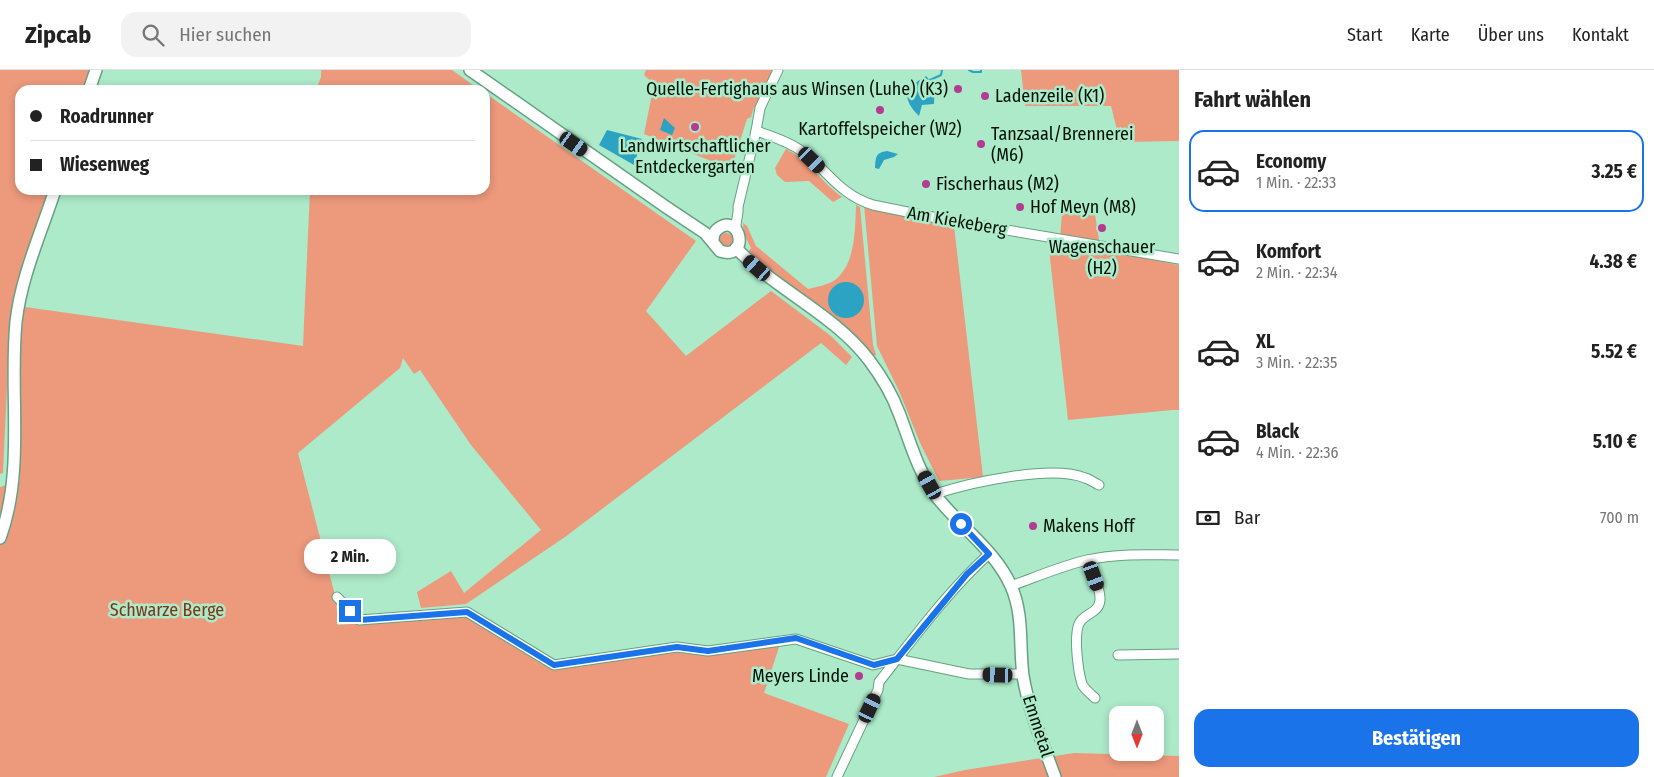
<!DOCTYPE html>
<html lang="de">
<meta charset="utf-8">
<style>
:root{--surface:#fff;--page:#f2f2f2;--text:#222;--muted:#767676;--line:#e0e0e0;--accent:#1a73e8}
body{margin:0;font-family:"Fira Sans Condensed",sans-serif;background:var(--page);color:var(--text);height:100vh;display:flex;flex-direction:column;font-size:19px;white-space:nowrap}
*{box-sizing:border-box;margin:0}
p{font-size:16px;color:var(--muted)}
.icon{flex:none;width:28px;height:28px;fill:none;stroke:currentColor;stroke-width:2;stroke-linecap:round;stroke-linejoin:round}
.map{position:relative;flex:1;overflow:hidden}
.drawer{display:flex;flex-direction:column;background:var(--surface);width:475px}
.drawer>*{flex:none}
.top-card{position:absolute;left:15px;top:15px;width:475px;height:110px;border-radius:15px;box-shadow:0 2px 8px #0003;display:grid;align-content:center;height:110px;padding:0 15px;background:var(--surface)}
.needle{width:32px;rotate:180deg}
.buttons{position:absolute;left:1109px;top:636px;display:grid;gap:10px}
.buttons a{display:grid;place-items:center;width:55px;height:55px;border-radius:10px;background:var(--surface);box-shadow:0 2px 8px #0003;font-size:25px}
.end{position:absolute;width:22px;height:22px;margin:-11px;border:6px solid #1a73e8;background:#fff;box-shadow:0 0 0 2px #fff}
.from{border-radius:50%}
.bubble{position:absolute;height:35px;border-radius:15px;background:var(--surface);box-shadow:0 2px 8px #0003;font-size:16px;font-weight:700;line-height:35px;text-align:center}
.car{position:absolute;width:15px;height:30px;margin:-15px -8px;border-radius:6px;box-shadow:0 0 4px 1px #0007;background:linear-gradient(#222 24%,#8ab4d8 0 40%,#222 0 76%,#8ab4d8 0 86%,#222 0)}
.top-card b{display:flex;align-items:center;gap:18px;height:48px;font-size:19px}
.top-card b+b{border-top:1px solid var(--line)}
.top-card i{width:12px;height:12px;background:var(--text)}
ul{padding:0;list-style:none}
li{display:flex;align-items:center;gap:15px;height:82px;margin:0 10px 8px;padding:0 5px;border:2px solid transparent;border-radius:15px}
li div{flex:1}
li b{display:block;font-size:19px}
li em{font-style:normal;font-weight:700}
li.on{border-color:var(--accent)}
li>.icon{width:45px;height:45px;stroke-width:1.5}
h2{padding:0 15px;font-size:22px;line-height:60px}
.pay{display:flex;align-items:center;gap:12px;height:55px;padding:0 15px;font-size:19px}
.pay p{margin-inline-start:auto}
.primary-button{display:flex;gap:10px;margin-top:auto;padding:10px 15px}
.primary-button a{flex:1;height:58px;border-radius:15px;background:var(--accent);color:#fff;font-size:20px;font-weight:700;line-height:58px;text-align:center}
header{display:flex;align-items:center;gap:30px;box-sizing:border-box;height:70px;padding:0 25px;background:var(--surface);border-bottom:1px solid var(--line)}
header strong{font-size:24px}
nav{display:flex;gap:28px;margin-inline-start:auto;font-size:18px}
.search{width:350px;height:45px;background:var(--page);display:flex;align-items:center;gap:12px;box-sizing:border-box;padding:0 18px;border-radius:15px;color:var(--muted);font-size:19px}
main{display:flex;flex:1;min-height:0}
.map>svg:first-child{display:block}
.green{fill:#ec997c}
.water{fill:#2ca3c3}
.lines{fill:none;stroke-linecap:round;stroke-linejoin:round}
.stream{stroke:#2ca3c3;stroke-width:2}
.minor-casing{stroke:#65a182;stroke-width:11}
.major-casing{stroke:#65a182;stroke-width:14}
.minor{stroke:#fff;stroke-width:9}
.major{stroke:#fff;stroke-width:11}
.route{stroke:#1a73e8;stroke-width:6}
.poi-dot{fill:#b33c92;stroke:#aceac9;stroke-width:2}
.labels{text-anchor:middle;stroke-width:5;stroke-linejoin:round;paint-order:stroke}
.poi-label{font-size:18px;fill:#001207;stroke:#aceac9;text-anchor:start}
.street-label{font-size:18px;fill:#001207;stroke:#aceac9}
.park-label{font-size:18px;fill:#7f3416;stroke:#aceac9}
</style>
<header>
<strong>Zipcab</strong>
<div class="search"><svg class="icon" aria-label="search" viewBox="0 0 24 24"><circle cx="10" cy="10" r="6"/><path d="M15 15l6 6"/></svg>Hier suchen</div>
<nav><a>Start</a><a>Karte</a><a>Über uns</a><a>Kontakt</a></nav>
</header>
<main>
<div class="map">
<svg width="1179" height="707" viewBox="0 0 1179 707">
<rect width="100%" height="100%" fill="#aceac9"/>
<!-- green -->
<g class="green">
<polygon points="0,0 91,0 84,20 20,20 20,120 50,120 15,222 10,253 3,403 0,404"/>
<polygon points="321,0 452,0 480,20 316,20 321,7"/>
<polygon points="646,0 773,0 758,35 754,37 751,47 747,49 731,99 644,64 654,14 644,5"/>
<polygon points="1021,0 1179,0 1179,71 1120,72 1111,36 1025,36"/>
<polygon points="485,23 696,171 646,241 686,286 771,221 831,266 852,287 846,295 821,273 565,467 466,534 421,538 417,522 451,501 464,523 541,460 471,375 420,300 414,304 403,288 400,298 298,383 336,529 338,555 464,545 550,599 674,578 705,583 781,571 764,623 849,654 826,707 0,707 0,417 20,411 18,236 303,276 310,120 485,120"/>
<path d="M786,79C809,90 822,113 842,127L833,132L809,111L785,112L777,105L775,98Z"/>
<path d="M856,135L860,137L873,275L876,285L871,287L748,182L751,178L744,164L743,153L747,156L756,176L808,219C816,217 828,215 835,210C856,194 855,158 856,135Z"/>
<polygon points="864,135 888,143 954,156 983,407 939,411 921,375 899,321 877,276"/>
<polygon points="1062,143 1095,145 1100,176 1060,169"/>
<circle cx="726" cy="170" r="7"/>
<polygon points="1048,170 1179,195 1179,340 1172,340 1068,350"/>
<polygon points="1074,683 1179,686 1179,707 934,707 965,700"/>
</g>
<!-- water -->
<g class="water">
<path d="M926,6C934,14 935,23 934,34L922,35L919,46C910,37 906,31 907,18Z"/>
<polygon points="664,48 675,58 672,65 660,60"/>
<polygon points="607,60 642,69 634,95 599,75"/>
<path d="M887,81L898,84L894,87L884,90L879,99L875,98C876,87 875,83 887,81Z"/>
<circle cx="846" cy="230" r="18"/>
</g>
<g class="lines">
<!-- stream -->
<g class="stream">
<polyline points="969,0 973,2 981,2 981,0"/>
<polyline points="930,10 941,5 942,0"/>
</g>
<defs>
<g id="minor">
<path d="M756,61C772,66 790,72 803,82C828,101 840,125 873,135L947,150L1179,189"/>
<path d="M736,160C735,152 739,145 738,137L756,61L760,38L778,0"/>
<path d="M935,424C969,413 1052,394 1085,408C1090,409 1094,413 1099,415"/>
<path d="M1088,490C1092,500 1101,520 1100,530C1099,543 1086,543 1080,552C1073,563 1078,601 1082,614C1084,619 1091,624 1095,628"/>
<path d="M1011,516C1036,507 1061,496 1087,490C1117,483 1149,485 1179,485"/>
<polyline points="337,527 359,550 467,542 554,595 677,577 708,581 796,569 873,595 897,589 969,604 1023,604"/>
<polyline points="1118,585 1179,584"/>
<path d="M837,707L878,620L879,612C914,568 947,522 989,484"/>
</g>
<g id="major">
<path d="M470,0L666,137L705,163L720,181C750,191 741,143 719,158C713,162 713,167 713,172"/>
<polyline points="89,20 96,0"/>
<path d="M736,178C776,220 834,244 869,290C881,306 892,324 899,343C910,371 918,402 936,426C960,457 995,480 1011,516C1024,545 1019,576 1023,606C1029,641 1043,674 1055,707"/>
<path d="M0,468C25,400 9,323 16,252C21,207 41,163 55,120"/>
</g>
</defs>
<!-- minor casing -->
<use href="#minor" class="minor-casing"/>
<!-- major casing -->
<use href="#major" class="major-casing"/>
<!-- minor -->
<use href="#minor" class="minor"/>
<!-- major -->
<use href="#major" class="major"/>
</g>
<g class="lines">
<!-- route -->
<polyline class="route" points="350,541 359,550 467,542 554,595 677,577 708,581 796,568 874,595 897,589 967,504 989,484 961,454"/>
</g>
<!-- markers -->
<g class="poi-dot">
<circle cx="958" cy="19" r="5"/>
<circle cx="985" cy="26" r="5"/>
<circle cx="880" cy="40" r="5"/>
<circle cx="695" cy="57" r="5"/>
<circle cx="981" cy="74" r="5"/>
<circle cx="926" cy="114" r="5"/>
<circle cx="1020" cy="137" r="5"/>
<circle cx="1102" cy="158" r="5"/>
<circle cx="1033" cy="456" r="5"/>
<circle cx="859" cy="606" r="5"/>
</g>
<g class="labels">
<!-- poi labels -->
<g class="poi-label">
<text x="948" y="25" text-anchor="end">Quelle-Fertighaus aus Winsen (Luhe) (K3)</text>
<text x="995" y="32">Ladenzeile (K1)</text>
<text x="880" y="65" text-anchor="middle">Kartoffelspeicher (W2)</text>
<text x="991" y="70">Tanzsaal/Brennerei<tspan x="991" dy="21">(M6)</tspan></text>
<text x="695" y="82" text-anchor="middle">Landwirtschaftlicher<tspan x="695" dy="21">Entdeckergarten</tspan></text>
<text x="936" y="120">Fischerhaus (M2)</text>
<text x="1030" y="143">Hof Meyn (M8)</text>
<text x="1102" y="183" text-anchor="middle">Wagenschauer<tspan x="1102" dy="21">(H2)</tspan></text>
<text x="1043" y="462">Makens Hoff</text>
<text x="849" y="612" text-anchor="end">Meyers Linde</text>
</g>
<!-- street labels -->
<g class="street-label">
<text transform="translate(957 151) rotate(10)" y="6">Am Kiekeberg</text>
<text transform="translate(1038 656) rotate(72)" y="6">Emmetal</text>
</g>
<!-- park labels -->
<g class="park-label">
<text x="167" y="546">Schwarze Berge</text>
</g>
</g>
</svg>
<div class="buttons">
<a><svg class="needle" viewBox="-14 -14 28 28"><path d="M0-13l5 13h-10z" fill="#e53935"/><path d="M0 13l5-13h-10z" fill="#767676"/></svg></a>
</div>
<i class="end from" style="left:961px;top:454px"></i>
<i class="end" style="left:350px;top:541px"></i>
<div class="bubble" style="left:304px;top:469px;width:92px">2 Min.</div>
<i class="car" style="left:574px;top:74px;rotate:125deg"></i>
<i class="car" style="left:812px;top:90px;rotate:134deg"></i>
<i class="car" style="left:757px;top:198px;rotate:311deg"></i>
<i class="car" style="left:930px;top:415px;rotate:331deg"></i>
<i class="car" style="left:1094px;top:506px;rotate:160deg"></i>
<i class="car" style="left:998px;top:605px;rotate:272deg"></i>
<i class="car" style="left:870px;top:638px;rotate:25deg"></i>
<div class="top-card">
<b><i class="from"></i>Roadrunner</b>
<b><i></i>Wiesenweg</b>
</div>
</div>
<section class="drawer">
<h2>Fahrt wählen</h2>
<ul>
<li class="on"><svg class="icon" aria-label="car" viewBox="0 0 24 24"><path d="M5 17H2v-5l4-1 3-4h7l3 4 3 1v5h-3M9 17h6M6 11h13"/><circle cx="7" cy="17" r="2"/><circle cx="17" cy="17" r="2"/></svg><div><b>Economy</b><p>1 Min. · 22:33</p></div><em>3.25 €</em></li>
<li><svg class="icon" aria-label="car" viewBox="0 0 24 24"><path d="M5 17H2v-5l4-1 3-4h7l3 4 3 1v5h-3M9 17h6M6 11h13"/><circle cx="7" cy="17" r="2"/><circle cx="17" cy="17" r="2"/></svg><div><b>Komfort</b><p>2 Min. · 22:34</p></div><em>4.38 €</em></li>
<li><svg class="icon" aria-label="car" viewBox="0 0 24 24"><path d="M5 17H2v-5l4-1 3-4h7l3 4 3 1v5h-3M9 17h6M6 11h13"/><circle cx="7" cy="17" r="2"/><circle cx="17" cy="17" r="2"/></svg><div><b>XL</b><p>3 Min. · 22:35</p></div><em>5.52 €</em></li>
<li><svg class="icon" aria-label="car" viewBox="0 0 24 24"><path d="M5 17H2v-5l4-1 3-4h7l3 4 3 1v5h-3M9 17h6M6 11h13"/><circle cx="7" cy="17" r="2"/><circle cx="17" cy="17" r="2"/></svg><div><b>Black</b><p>4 Min. · 22:36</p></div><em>5.10 €</em></li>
</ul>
<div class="pay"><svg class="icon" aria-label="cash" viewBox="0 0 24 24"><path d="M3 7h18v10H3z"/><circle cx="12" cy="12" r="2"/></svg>Bar<p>700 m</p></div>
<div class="primary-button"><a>Bestätigen</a></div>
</section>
</main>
